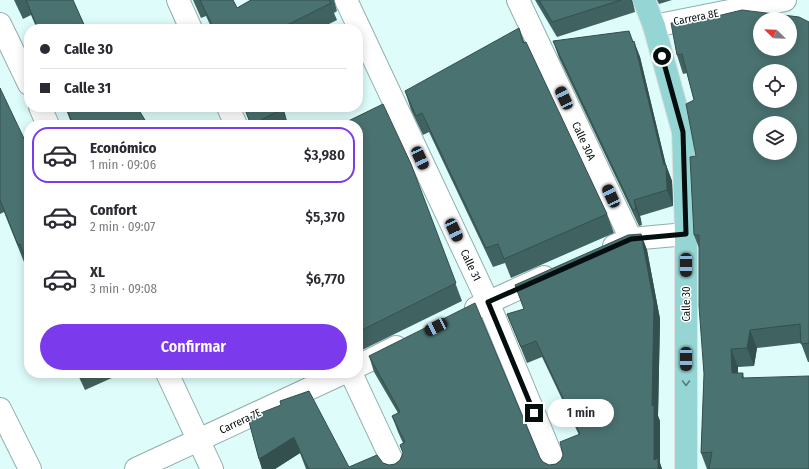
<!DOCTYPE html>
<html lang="es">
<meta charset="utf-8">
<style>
:root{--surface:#fff;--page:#f2f2f3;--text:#2b2b33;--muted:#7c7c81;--line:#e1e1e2;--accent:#7c3aed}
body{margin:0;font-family:"Fira Sans Condensed",sans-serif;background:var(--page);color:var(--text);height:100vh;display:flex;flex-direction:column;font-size:15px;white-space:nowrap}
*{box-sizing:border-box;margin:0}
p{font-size:13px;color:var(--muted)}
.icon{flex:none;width:22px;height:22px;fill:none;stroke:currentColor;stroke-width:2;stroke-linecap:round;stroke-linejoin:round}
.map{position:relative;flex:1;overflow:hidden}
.details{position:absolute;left:24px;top:120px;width:339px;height:258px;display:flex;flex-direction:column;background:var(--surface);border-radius:16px;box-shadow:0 2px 10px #0003}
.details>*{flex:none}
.guide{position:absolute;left:24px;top:24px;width:339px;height:88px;border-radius:16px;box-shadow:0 2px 10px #0003;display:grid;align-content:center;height:88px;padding:0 16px;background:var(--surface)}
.needle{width:26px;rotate:293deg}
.buttons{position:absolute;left:753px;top:12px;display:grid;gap:8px}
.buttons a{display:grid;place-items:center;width:44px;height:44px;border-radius:50%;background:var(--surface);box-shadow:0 2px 10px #0003;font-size:20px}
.end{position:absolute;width:18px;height:18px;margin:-9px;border:5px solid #050e0e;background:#fff;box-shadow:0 0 0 2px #fff}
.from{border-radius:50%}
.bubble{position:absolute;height:28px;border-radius:14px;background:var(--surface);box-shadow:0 2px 10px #0003;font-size:13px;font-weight:600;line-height:28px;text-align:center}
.car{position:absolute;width:12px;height:24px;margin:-12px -6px;border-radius:5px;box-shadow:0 0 3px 1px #0007;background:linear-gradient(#222 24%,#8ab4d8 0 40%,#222 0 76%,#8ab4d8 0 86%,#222 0)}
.guide b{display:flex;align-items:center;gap:14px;height:38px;font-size:15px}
.guide b+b{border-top:1px solid var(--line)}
.guide i{width:10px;height:10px;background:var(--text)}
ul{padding:7px 0 0;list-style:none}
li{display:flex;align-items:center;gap:12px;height:56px;margin:0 8px 6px;padding:0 8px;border:2px solid transparent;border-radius:16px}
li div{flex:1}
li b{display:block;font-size:15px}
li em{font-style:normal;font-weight:600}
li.active{border-color:var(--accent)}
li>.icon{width:36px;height:36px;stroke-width:1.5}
.primary-button{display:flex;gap:8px;margin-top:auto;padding:8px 16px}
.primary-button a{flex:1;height:46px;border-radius:24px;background:var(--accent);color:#fff;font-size:16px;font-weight:600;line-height:46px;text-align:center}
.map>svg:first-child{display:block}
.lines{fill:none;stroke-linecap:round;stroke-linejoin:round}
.minor-casing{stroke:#91aeac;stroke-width:24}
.major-casing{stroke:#e1e2e2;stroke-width:24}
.minor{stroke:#fff;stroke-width:22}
.major{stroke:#95d5d3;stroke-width:22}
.wall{fill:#406260}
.shaded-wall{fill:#34504e}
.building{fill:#4a7270;stroke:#34504e;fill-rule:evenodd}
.oneway{stroke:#547b7a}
.route{stroke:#050e0e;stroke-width:5}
.labels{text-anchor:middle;stroke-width:3;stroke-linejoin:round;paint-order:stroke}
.street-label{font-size:11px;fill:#050e0e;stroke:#fff}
</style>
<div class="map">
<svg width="809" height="469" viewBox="0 0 809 469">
<rect width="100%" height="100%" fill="#defcfa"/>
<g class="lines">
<defs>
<g id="minor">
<polyline points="178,0 191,29"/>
<polyline points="346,0 488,302 557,469"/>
<polyline points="518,0 631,239"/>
<polyline points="0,24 29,84"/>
<polyline points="654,26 785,0"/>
<polyline points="40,107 48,125"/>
<polyline points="228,107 236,125"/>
<polyline points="614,246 631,239 686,234"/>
<polyline points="476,308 544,277"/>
<polyline points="358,366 396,347"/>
<polyline points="167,373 212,469"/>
<polyline points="351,373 396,469"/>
<polyline points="0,409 30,469"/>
<polyline points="136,469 343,373"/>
</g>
<polyline id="major" points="644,0 654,26 683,132 686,234 686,469"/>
</defs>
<!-- minor casing -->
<use href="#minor" class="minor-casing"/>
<!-- major casing -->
<use href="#major" class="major-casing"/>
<!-- minor -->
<use href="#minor" class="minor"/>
<!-- major -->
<use href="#major" class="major"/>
</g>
<!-- wall -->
<g class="wall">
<polygon points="14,0 73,0 86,29 37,29 31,15 23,19"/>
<polygon points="193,0 233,0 237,8 251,0 334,0 337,11 334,13 337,20 319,29 212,29 206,16 201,18"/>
<polygon points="535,0 632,0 635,12 557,37"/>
<polygon points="657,0 672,0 659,4"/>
<polygon points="809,22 809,362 808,362 801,343 757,348 754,366 738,367 738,373 743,373 744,378 809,469 707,469 701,453 704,374 699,248 694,235 696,156 694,100 687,73 683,74 677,55"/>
<polygon points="553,41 633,41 640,57 666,165 672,181 673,206 640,216 642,225 639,226 559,58"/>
<polygon points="524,43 607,214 614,233 511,278 505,263 493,267 429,132 423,135 411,110 405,91"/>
<polygon points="0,88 27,261 24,262 4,212 0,214"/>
<polygon points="65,107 137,107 148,125 72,125"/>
<polygon points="244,107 283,107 288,125 251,125"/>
<polygon points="358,125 411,164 462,301 362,350 358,342"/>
<polygon points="641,234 647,250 660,319 658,416 660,421 660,463 662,469 306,469 300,453 275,469 262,469 259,459 248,418 349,467 383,463 389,465 395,464 400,460 403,453 403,443 398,432 392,416 398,413 374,372 369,356 540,458 543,462 549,465 556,464 561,460 579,435 542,357 527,363 507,314 524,309 515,285"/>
<polygon points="77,373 123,373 85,390"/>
</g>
<!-- shaded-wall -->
<g class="shaded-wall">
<polygon points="631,0 632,0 635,12"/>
<polygon points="519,28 526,47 523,43"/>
<polygon points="634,41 640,57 666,166 666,165 672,181 673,206 667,190 664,165"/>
<polygon points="281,107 283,107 288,125 282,109"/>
<polygon points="634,200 640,216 642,225 636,209"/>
<polygon points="641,234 647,250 660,319 658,416 660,421 660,463 662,469 657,469 654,460 652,406"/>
<polygon points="750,330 757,348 754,366 747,348"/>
<polygon points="731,349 738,367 738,391 732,373"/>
<polygon points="294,437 300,453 275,469 262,469 259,459"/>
</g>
<!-- building -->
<g class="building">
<polygon points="26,0 73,0 86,29 38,29"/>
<polygon points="200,0 233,0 237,8 251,0 329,0 331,3 279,29 214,29"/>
<polygon points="539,0 621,0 552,22"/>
<path d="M742,10L799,17L809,22V343L801,344L800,324L750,330L747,348L731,349L732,373H743L742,378L809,376V469H709L712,452L701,453L704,374L699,306V235H694L690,157L696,156L686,104L694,100L682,54L677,55L671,23L709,18ZM760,19H790V49H760ZM760,71H790V101H760ZM760,123H790V153H760Z"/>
<polygon points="102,25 104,29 94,29"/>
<polygon points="519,28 523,43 526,42 607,214 504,259 498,244 486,248 422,113 416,116 405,91"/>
<polygon points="629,31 633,42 634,41 664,165 666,165 667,190 634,200 636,209 633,210 553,41"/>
<polygon points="0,88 29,149 29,267 20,244 18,245 0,200"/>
<polygon points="383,104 411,164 456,283 358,332 358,125 340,125"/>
<polygon points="66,107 137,107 148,125 73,125"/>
<polygon points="244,107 281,107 282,109 252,125 251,125"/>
<polygon points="641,234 654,303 652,406 654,405 654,460 658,458 658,469 309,469 303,458 294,437 259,459 248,418 281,405 280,401 309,391 349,467 377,455 383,463 389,465 395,464 400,460 403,453 400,445 405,442 392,416 400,412 369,356 475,303 540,458 543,462 549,465 556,464 561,460 563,455 560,442 580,434 536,341 521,347 507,314 524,309 515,285 628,235"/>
</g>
<!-- one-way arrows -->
<defs><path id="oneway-chevron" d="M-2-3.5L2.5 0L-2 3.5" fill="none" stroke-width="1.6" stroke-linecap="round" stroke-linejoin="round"/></defs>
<use class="oneway" href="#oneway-chevron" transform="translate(686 383) rotate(90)"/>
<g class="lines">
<!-- route -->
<polyline class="route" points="534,413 488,302 631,239 686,234 683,132 662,56"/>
</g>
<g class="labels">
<!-- street labels -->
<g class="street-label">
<text transform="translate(696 17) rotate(-11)" y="4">Carrera 8E</text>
<text transform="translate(584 141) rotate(65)" y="4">Calle 30A</text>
<text transform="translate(471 265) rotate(65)" y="4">Calle 31</text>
<text transform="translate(686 304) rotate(-90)" y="4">Calle 30</text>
<text transform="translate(240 421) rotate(-25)" y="4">Carrera 7E</text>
</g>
</g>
</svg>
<div class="buttons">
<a><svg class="needle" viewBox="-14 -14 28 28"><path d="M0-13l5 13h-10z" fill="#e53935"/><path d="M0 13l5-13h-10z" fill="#7c7c81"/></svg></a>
<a><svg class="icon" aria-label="locate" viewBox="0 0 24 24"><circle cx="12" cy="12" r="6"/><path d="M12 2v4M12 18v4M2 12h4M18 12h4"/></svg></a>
<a><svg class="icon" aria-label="layers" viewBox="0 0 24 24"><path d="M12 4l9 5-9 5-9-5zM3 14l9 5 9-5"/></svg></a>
</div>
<i class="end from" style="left:662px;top:56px"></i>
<i class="end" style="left:534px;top:413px"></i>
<div class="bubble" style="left:548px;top:399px;width:66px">1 min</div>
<i class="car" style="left:564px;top:98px;rotate:335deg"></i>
<i class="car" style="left:420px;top:158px;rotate:155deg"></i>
<i class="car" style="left:611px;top:196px;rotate:335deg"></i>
<i class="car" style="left:454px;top:230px;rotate:155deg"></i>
<i class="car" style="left:686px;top:265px;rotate:180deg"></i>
<i class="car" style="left:436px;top:327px;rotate:243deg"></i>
<i class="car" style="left:686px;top:359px;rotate:180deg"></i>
<div class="guide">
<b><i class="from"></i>Calle 30</b>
<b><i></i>Calle 31</b>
</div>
<section class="details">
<ul>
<li class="active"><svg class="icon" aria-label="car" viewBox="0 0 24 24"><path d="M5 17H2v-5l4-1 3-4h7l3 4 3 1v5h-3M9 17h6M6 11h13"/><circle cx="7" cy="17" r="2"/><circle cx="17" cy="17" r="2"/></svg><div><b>Económico</b><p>1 min · 09:06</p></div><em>$3,980</em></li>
<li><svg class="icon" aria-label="car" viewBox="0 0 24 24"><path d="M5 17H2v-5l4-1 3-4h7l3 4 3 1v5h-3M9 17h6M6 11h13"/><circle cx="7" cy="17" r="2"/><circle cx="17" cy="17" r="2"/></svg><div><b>Confort</b><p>2 min · 09:07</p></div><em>$5,370</em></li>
<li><svg class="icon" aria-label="car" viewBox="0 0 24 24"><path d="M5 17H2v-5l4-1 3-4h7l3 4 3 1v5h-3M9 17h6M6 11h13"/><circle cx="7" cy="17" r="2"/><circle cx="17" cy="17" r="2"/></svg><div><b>XL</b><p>3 min · 09:08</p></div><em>$6,770</em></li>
</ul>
<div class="primary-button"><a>Confirmar</a></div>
</section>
</div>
